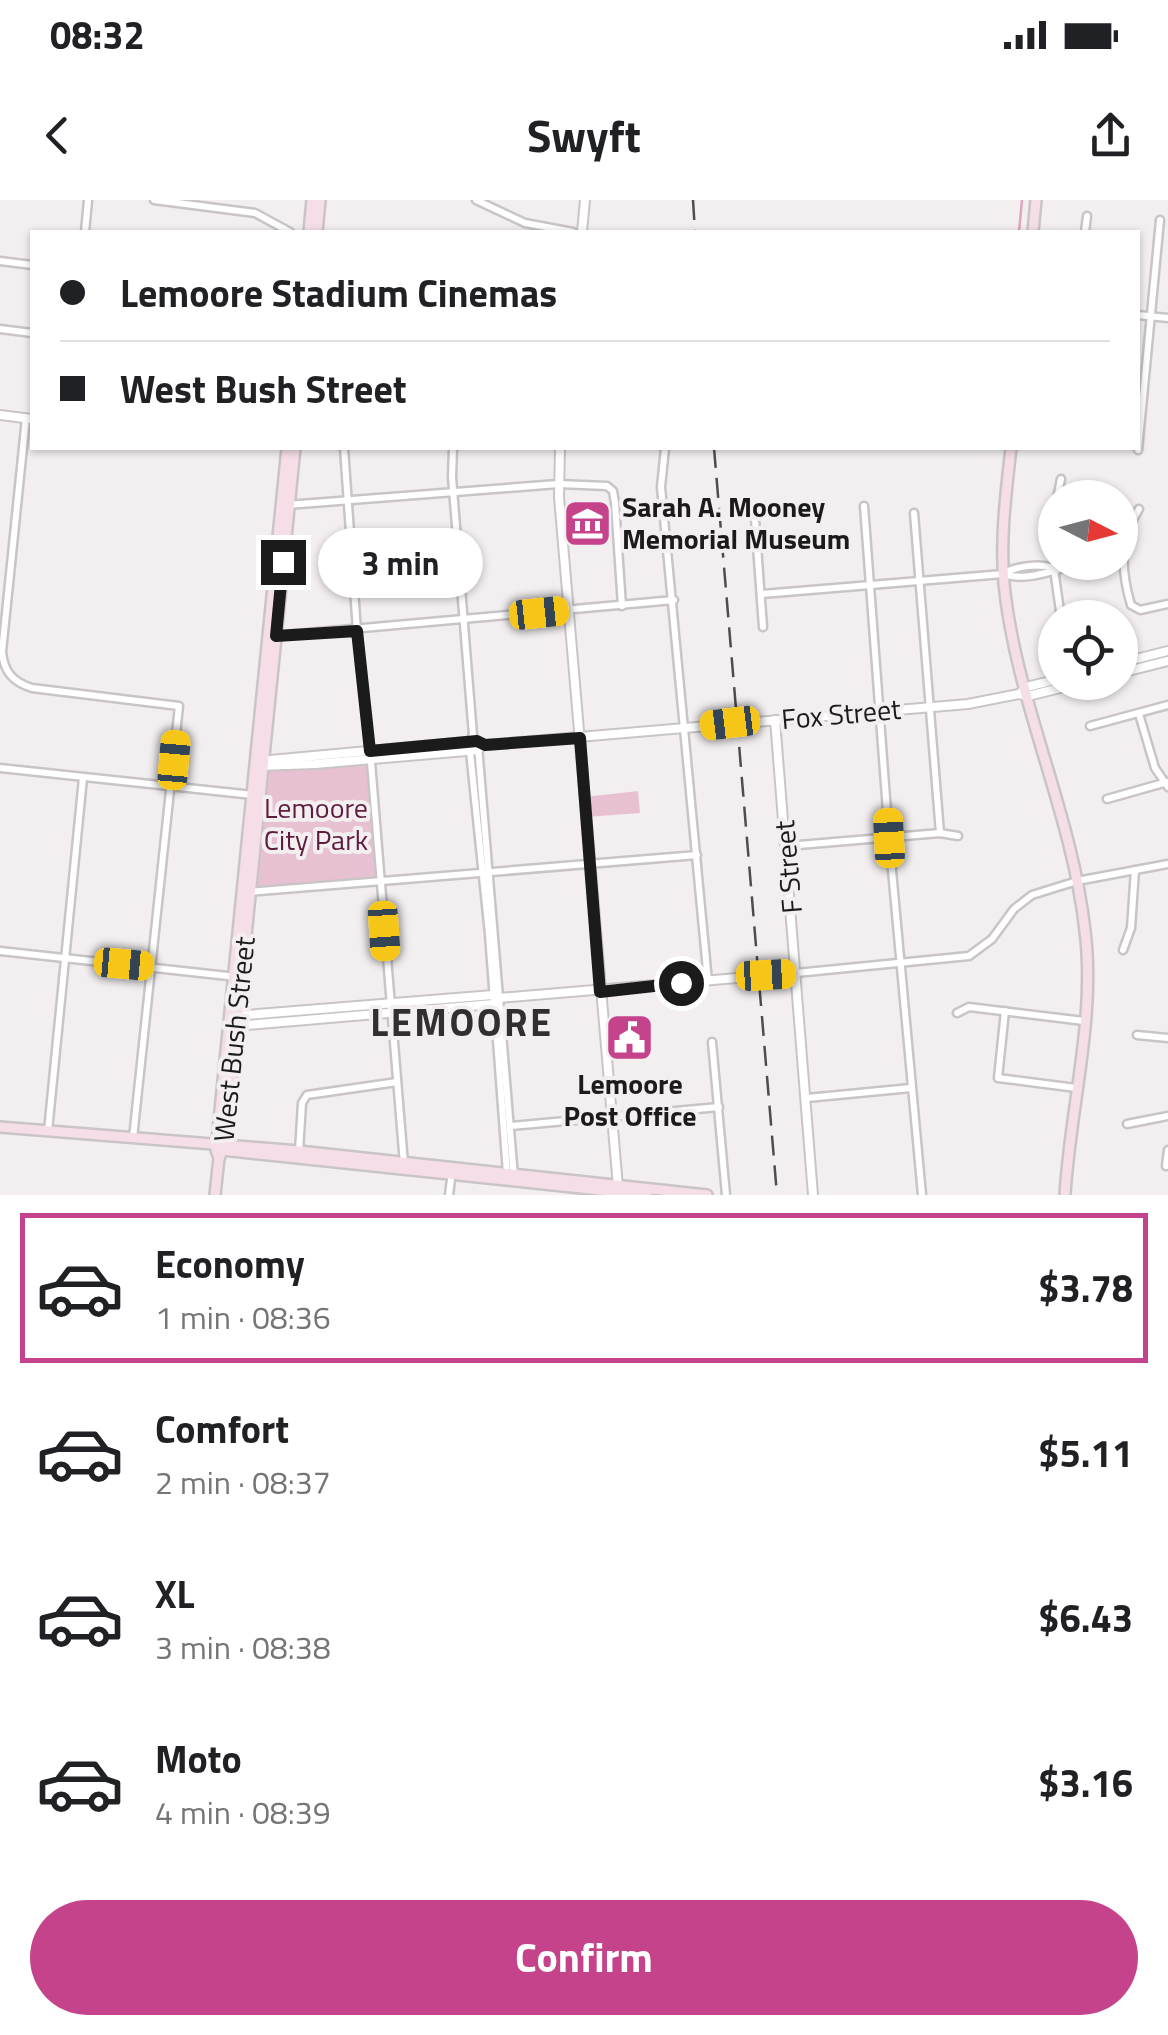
<!DOCTYPE html>
<meta charset="utf-8">
<style>
:root{--surface:#fff;--page:#f6f6f6;--text:#202124;--muted:#757577;--line:#e0e0e0;--accent:#c5438a}
body{margin:0;font-family:"Titillium Web",sans-serif;background:var(--page);color:var(--text);height:100vh;display:flex;flex-direction:column;font-size:38px;white-space:nowrap}
*{box-sizing:border-box;margin:0}
p{font-size:32px;color:var(--muted)}
.icon{flex:none;width:55px;height:55px;fill:none;stroke:currentColor;stroke-width:2;stroke-linecap:round;stroke-linejoin:round}
.map{position:relative;height:995px;overflow:hidden}
.side{display:flex;flex-direction:column;background:var(--surface);flex:1}
.side>*{flex:none}
.banner{position:absolute;left:30px;top:30px;width:1110px;height:220px;border-radius:0px;box-shadow:0 2px 8px #0004;display:grid;align-content:center;height:220px;padding:0 30px;background:var(--surface)}
.needle{width:65px;rotate:96deg}
.controls{position:absolute;left:1038px;top:280px;display:grid;gap:20px}
.controls a{display:grid;place-items:center;width:100px;height:100px;border-radius:50%;background:var(--surface);box-shadow:0 2px 8px #0004;font-size:50px}
.end{position:absolute;width:45px;height:45px;margin:-22px;border:12px solid #1c1b1b;background:#fff;box-shadow:0 0 0 5px #fff}
.from{border-radius:50%}
.bubble{position:absolute;height:70px;border-radius:35px;background:var(--surface);box-shadow:0 2px 8px #0004;font-size:32px;font-weight:700;line-height:70px;text-align:center}
.car{position:absolute;width:30px;height:60px;margin:-30px -15px;border-radius:12px;box-shadow:0 0 8px 2px #0007;background:linear-gradient(#f5c518 24%,#345 0 40%,#f5c518 0 76%,#345 0 86%,#f5c518 0)}
.banner b{display:flex;align-items:center;gap:35px;height:95px;font-size:38px}
.banner b+b{border-top:2px solid var(--line)}
.banner i{width:25px;height:25px;background:var(--text)}
ul{padding:18px 0 0;list-style:none}
li{display:flex;align-items:center;gap:30px;height:150px;margin:0 20px 15px;padding:0 10px;border:5px solid transparent;border-radius:0px}
li div{flex:1}
li b{display:block;font-size:38px}
li em{font-style:normal;font-weight:700}
li.selected{border-color:var(--accent)}
li>.icon{width:90px;height:90px;stroke-width:1.5}
.primary-button{display:flex;gap:20px;margin-top:auto;padding:20px 30px}
.primary-button a{flex:1;height:115px;border-radius:60px;background:var(--accent);color:#fff;font-size:40px;font-weight:700;line-height:115px;text-align:center}
.status{display:flex;justify-content:space-between;align-items:center;height:70px;padding:0 50px;background:var(--surface);direction:ltr}
.status svg{height:28px;fill:currentColor}
header{display:flex;justify-content:space-between;align-items:center;height:130px;padding:0 30px;background:var(--surface);font-size:45px;font-weight:700}
.map>svg:first-child{display:block}
.green{fill:#e7c1d1}
.lines{fill:none;stroke-linecap:round;stroke-linejoin:round}
.stream{stroke:#dfa4be;stroke-width:2.5}
.minor-casing{stroke:#c9c5c7;stroke-width:11}
.tertiary-casing{stroke:#c9c5c7;stroke-width:12}
.secondary-casing{stroke:#c9c5c7;stroke-width:14}
.minor{stroke:#fff;stroke-width:6}
.tertiary{stroke:#fff;stroke-width:8}
.secondary{stroke:#f6dee9;stroke-width:9}
.rail{stroke:#4e4c4d;stroke-width:2.5;stroke-dasharray:20 10;stroke-linecap:butt}
.route{stroke:#1c1b1b;stroke-width:12}
.labels{text-anchor:middle;stroke-width:8;stroke-linejoin:round;paint-order:stroke}
.poi-label{font-size:28px;font-weight:bold;fill:#1c1b1b;stroke:#f3eff1;text-anchor:start}
.street-label{font-size:28px;fill:#1c1b1b;stroke:#f3eff1}
.park-label{font-size:28px;fill:#5f1b40;stroke:#f3eff1}
.district-label{font-size:38px;font-weight:bold;letter-spacing:2.5px;fill:#322f30;stroke:#f3eff1}
</style>
<div class="status"><b>08:32</b><svg viewBox="0 0 49 12"><path d="M0 12V9h3v3zM5 12V6h3v6zM10 12V3h3v9zM15 12V0h3v12zM26 1h20v11H26zM47 4h2v5h-2z"/></svg></div>
<header><svg class="icon" aria-label="back" viewBox="0 0 24 24"><path d="M15 5l-7 7 7 7"/></svg>Swyft<svg class="icon" aria-label="share" viewBox="0 0 24 24"><path d="M12 15V3M7 8l5-5 5 5M5 13v7h14v-7"/></svg></header>
<div class="map">
<svg width="1168" height="995" viewBox="0 0 1168 995">
<rect width="100%" height="100%" fill="#f3eff1"/>
<!-- green -->
<g class="green">
<polygon points="371,560 381,681 250,692 262,568"/>
<polygon points="638,591 640,613 586,617 584,597"/>
</g>
<g class="lines">
<!-- stream -->
<polyline class="stream" points="1019,32 1022,0"/>
<defs>
<g id="minor">
<polyline points="154,0 255,13 290,32"/>
<polyline points="476,0 525,23 573,32"/>
<polyline points="85,32 88,0"/>
<polyline points="1085,32 1087,16"/>
<polyline points="0,61 32,65"/>
<polyline points="1138,115 1168,118"/>
<polyline points="0,129 32,133"/>
<path d="M26,218L2,452C4,472 13,482 32,488L179,506L133,938"/>
<polyline points="344,248 357,431 371,562 404,964"/>
<polyline points="453,248 452,277 473,535 469,542 489,734 507,973"/>
<polyline points="665,248 661,287 708,781"/>
<polyline points="1138,250 1160,20"/>
<polyline points="1057,298 1061,279"/>
<polyline points="287,305 558,284 607,286 613,291 615,303 622,406"/>
<polyline points="864,306 889,638 922,995"/>
<path d="M1139,309C1119,340 1121,371 1131,405L1140,410L1168,404"/>
<polyline points="1055,312 1054,369 1061,418"/>
<polyline points="914,313 940,633"/>
<polyline points="755,319 763,427"/>
<path d="M1003,374C1015,366 1040,363 1052,368"/>
<path d="M761,394L1003,374C1029,383 1061,367 1086,362"/>
<polyline points="274,436 674,400"/>
<polyline points="1139,514 1155,568 1168,587"/>
<polyline points="1090,526 1168,505"/>
<polyline points="478,546 514,977"/>
<polyline points="0,568 253,595"/>
<polyline points="1107,599 1167,582"/>
<polyline points="787,646 940,633 958,636"/>
<polyline points="249,692 697,655"/>
<polyline points="1123,750 1131,728 1135,670"/>
<polyline points="0,751 237,777"/>
<polyline points="796,773 969,756 992,739 1014,709 1032,695 1077,681 1168,664"/>
<polyline points="1005,811 998,878 1076,888"/>
<polyline points="957,813 969,807 1084,821"/>
<polyline points="1137,835 1168,838"/>
<polyline points="712,842 726,995"/>
<polyline points="807,898 911,888"/>
<polyline points="1127,924 1168,916"/>
<polyline points="511,926 719,907"/>
<polyline points="48,931 83,578"/>
<polyline points="299,951 302,903 307,895 397,882"/>
<polyline points="1166,966 1168,950"/>
<polyline points="449,995 452,971"/>
</g>
<g id="tertiary">
<polyline points="582,32 585,0"/>
<polyline points="0,215 32,219"/>
<polyline points="560,248 559,297 618,987"/>
<polyline points="1120,463 1168,451"/>
<polyline points="1120,473 1168,461"/>
<polyline points="1022,491 1026,487 1055,480"/>
<polyline points="775,520 813,995"/>
<polyline points="259,561 477,541 485,545 968,504 1019,494 1028,496 1084,482"/>
<polyline points="259,566 315,564 478,550 483,545"/>
<polyline points="234,816 493,795 499,798"/>
<polyline points="235,826 494,804 499,798 796,773"/>
</g>
<g id="secondary">
<polyline points="309,32 312,0"/>
<polyline points="317,32 320,0"/>
<polyline points="1033,32 1036,0"/>
<path d="M1011,248C1006,293 1000,338 1004,384C1016,502 1072,612 1085,731C1096,818 1070,908 1065,995"/>
<polyline points="0,927 299,951 707,995"/>
<polyline points="222,950 647,995"/>
<polyline points="219,958 225,945 295,248"/>
<polyline points="215,995 219,958 216,950 287,248"/>
</g>
</defs>
<!-- minor casing -->
<use href="#minor" class="minor-casing"/>
<!-- tertiary casing -->
<use href="#tertiary" class="tertiary-casing"/>
<!-- secondary casing -->
<use href="#secondary" class="secondary-casing"/>
<!-- minor -->
<use href="#minor" class="minor"/>
<!-- tertiary -->
<use href="#tertiary" class="tertiary"/>
<!-- secondary -->
<use href="#secondary" class="secondary"/>
<!-- rail -->
<g class="rail">
<polyline points="693,0 695,32"/>
<polyline points="714,248 777,995"/>
</g>
</g>
<g class="lines">
<!-- route -->
<polyline class="route" points="283,362 276,436 357,431 370,551 477,541 485,545 580,538 600,792 681,783"/>
</g>
<!-- icons -->
<defs>
<symbol id="museum-square" viewBox="-11 -11 22 22"><rect x="-9" y="-9" width="18" height="18" rx="4" fill="#c5438a" stroke="#f3eff1"/><path d="M0-6L6-3V-2H-6V-3ZM-5-1h2V3h-2ZM-1-1h2V3h-2ZM3-1h2V3H3ZM-6 4H6V6H-6Z" fill="#fff"/></symbol>
<symbol id="civic-square" viewBox="-11 -11 22 22"><rect x="-9" y="-9" width="18" height="18" rx="4" fill="#c5438a" stroke="#f3eff1"/><path d="M-.6-6.5H3V-4.5H.6V-3L4-1V1h2V6H-6V1h2V-1L-.6-3ZM-1.2 2.5V6h2.4V2.5Z" fill="#fff"/></symbol>
</defs>
<g fill-rule="evenodd">
<use href="#museum-square" x="560" y="296" width="55" height="55"/>
<use href="#civic-square" x="602" y="810" width="55" height="55"/>
</g>
<g class="labels">
<!-- poi labels -->
<g class="poi-label">
<text x="622" y="317">Sarah A. Mooney<tspan x="622" dy="32">Memorial Museum</tspan></text>
<text x="630" y="894" text-anchor="middle">Lemoore<tspan x="630" dy="32">Post Office</tspan></text>
</g>
<!-- street labels -->
<g class="street-label">
<text transform="translate(841 514) rotate(-5)" y="10">Fox Street</text>
<text transform="translate(788 667) rotate(-95)" y="10">F Street</text>
<text transform="translate(234 839) rotate(-84)" y="10">West Bush Street</text>
</g>
<!-- park labels -->
<g class="park-label">
<text x="316" y="618">Lemoore<tspan x="316" dy="32">City Park</tspan></text>
</g>
<!-- district labels -->
<g class="district-label">
<text x="462" y="836">LEMOORE</text>
</g>
</g>
</svg>
<div class="controls">
<a><svg class="needle" viewBox="-14 -14 28 28"><path d="M0-13l5 13h-10z" fill="#e53935"/><path d="M0 13l5-13h-10z" fill="#757577"/></svg></a>
<a><svg class="icon" aria-label="locate" viewBox="0 0 24 24"><circle cx="12" cy="12" r="6"/><path d="M12 2v4M12 18v4M2 12h4M18 12h4"/></svg></a>
</div>
<i class="end from" style="left:681px;top:783px"></i>
<i class="end" style="left:283px;top:362px"></i>
<div class="bubble" style="left:318px;top:328px;width:165px">3 min</div>
<i class="car" style="left:539px;top:413px;rotate:84deg"></i>
<i class="car" style="left:730px;top:523px;rotate:263deg"></i>
<i class="car" style="left:174px;top:560px;rotate:5deg"></i>
<i class="car" style="left:889px;top:638px;rotate:357deg"></i>
<i class="car" style="left:384px;top:731px;rotate:176deg"></i>
<i class="car" style="left:124px;top:764px;rotate:95deg"></i>
<i class="car" style="left:766px;top:775px;rotate:87deg"></i>
<div class="banner">
<b><i class="from"></i>Lemoore Stadium Cinemas</b>
<b><i></i>West Bush Street</b>
</div>
</div>
<section class="side">
<ul>
<li class="selected"><svg class="icon" aria-label="car" viewBox="0 0 24 24"><path d="M5 17H2v-5l4-1 3-4h7l3 4 3 1v5h-3M9 17h6M6 11h13"/><circle cx="7" cy="17" r="2"/><circle cx="17" cy="17" r="2"/></svg><div><b>Economy</b><p>1 min · 08:36</p></div><em>$3.78</em></li>
<li><svg class="icon" aria-label="car" viewBox="0 0 24 24"><path d="M5 17H2v-5l4-1 3-4h7l3 4 3 1v5h-3M9 17h6M6 11h13"/><circle cx="7" cy="17" r="2"/><circle cx="17" cy="17" r="2"/></svg><div><b>Comfort</b><p>2 min · 08:37</p></div><em>$5.11</em></li>
<li><svg class="icon" aria-label="car" viewBox="0 0 24 24"><path d="M5 17H2v-5l4-1 3-4h7l3 4 3 1v5h-3M9 17h6M6 11h13"/><circle cx="7" cy="17" r="2"/><circle cx="17" cy="17" r="2"/></svg><div><b>XL</b><p>3 min · 08:38</p></div><em>$6.43</em></li>
<li><svg class="icon" aria-label="car" viewBox="0 0 24 24"><path d="M5 17H2v-5l4-1 3-4h7l3 4 3 1v5h-3M9 17h6M6 11h13"/><circle cx="7" cy="17" r="2"/><circle cx="17" cy="17" r="2"/></svg><div><b>Moto</b><p>4 min · 08:39</p></div><em>$3.16</em></li>
</ul>
<div class="primary-button"><a>Confirm</a></div>
</section>
